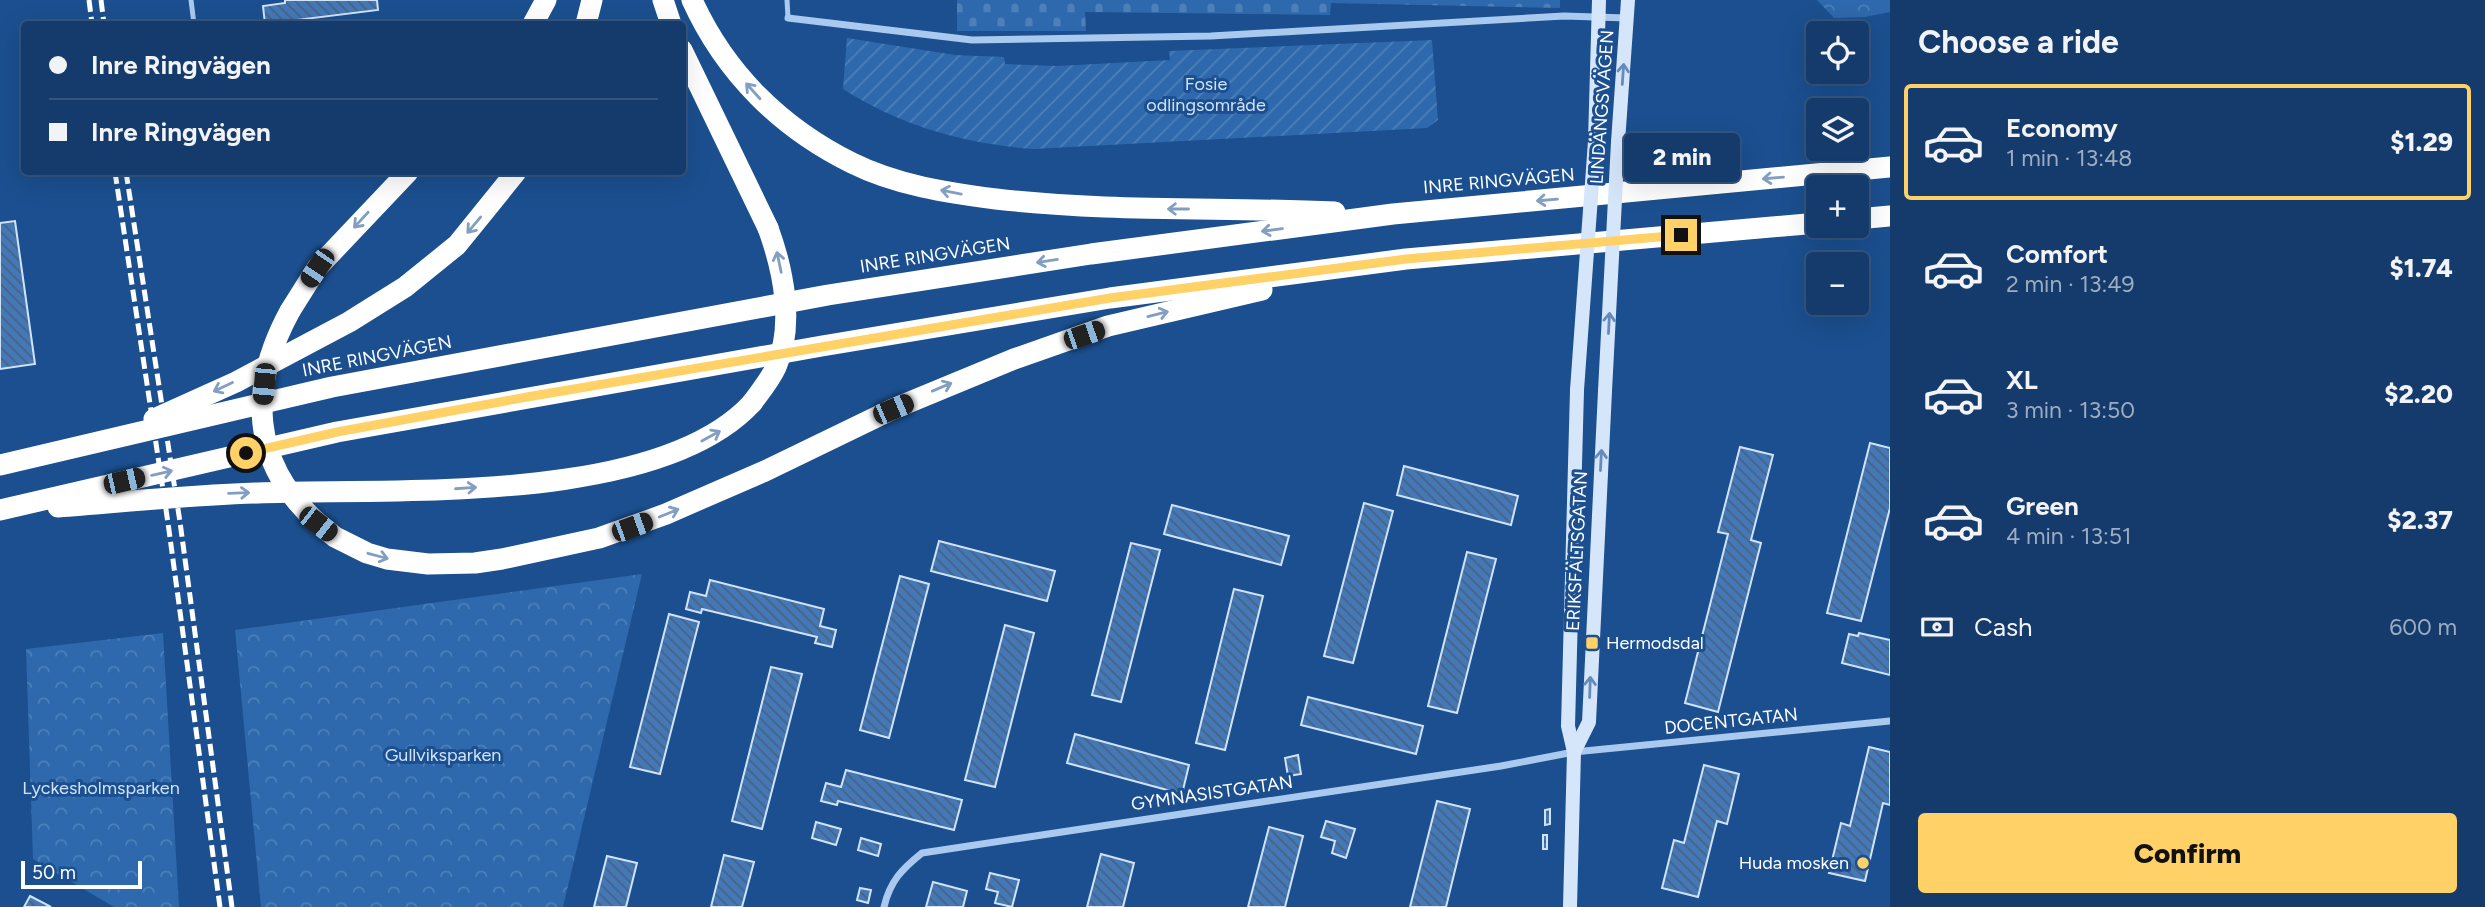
<!DOCTYPE html>
<meta charset="utf-8">
<style>
:root{--surface:#143b6b;--page:#214673;--text:#f1f3f6;--muted:#9dadc1;--line:#33557e;--accent:#ffd166}
body{margin:0;font-family:Figtree,sans-serif;background:var(--page);color:var(--text);height:100vh;display:flex;flex-direction:column;font-size:26px;white-space:nowrap}
*{box-sizing:border-box;margin:0}
p{font-size:23px;color:var(--muted)}
.icon{flex:none;width:38px;height:38px;fill:none;stroke:currentColor;stroke-width:2;stroke-linecap:round;stroke-linejoin:round}
.map{position:relative;flex:1;overflow:hidden}
.sheet{display:flex;flex-direction:column;background:var(--surface);width:595px}
.sheet>*{flex:none}
.hud{position:absolute;left:21px;top:21px;width:665px;height:154px;border-radius:7px;box-shadow:0 7px 28px #0002,0 0 0 2px var(--line);display:grid;align-content:center;height:154px;padding:0 28px;background:var(--surface)}
.fabs{position:absolute;left:1806px;top:21px;display:grid;gap:14px}
.fabs a{display:grid;place-items:center;width:63px;height:63px;border-radius:7px;background:var(--surface);box-shadow:0 7px 28px #0002,0 0 0 2px var(--line);font-size:35px}
.scale{position:absolute;left:21px;bottom:18px;width:121px;box-sizing:border-box;padding-left:7px;border:4px solid #fff;border-top:0;font-size:19px;line-height:24px;white-space:nowrap;color:#fff;-webkit-text-stroke:5px #1b4f8f;paint-order:stroke}
.end{position:absolute;width:32px;height:32px;margin:-16px;border:9px solid #ffd166;background:#111;box-shadow:0 0 0 4px #111}
.from{border-radius:50%}
.bubble{position:absolute;height:49px;border-radius:7px;background:var(--surface);box-shadow:0 7px 28px #0002,0 0 0 2px var(--line);font-size:23px;font-weight:800;line-height:49px;text-align:center}
.car{position:absolute;width:21px;height:42px;margin:-21px -10px;border-radius:9px;box-shadow:0 0 5px 2px #0007;background:linear-gradient(#222 24%,#8ab4d8 0 40%,#222 0 76%,#8ab4d8 0 86%,#222 0)}
.hud b{display:flex;align-items:center;gap:24px;height:66px;font-size:26px}
.hud b+b{border-top:2px solid var(--line)}
.hud i{width:18px;height:18px;background:var(--text)}
ul{padding:0;list-style:none}
li{display:flex;align-items:center;gap:21px;height:116px;margin:0 14px 10px;padding:0 14px;border:4px solid transparent;border-radius:7px}
li div{flex:1}
li b{display:block;font-size:26px}
li em{font-style:normal;font-weight:800}
li.on{border-color:var(--accent)}
li>.icon{width:63px;height:63px;stroke-width:1.5}
h2{padding:0 28px;font-size:32px;line-height:84px}
.pay{display:flex;align-items:center;gap:18px;height:77px;padding:0 28px;font-size:26px}
.pay p{margin-inline-start:auto}
.button{display:flex;gap:14px;margin-top:auto;padding:14px 28px}
.button a{flex:1;height:80px;border-radius:7px;background:var(--accent);color:#111;font-size:28px;font-weight:800;line-height:80px;text-align:center}
main{display:flex;flex:1;min-height:0}
.map>svg:first-child{display:block}
.forest{fill:url(#forest-crowns)}
.cemetery{fill:url(#cemetery-stones)}
.garden{fill:url(#garden-furrows)}
.building{fill:url(#building-back-hatch);stroke:#cfe3fa;stroke-width:2}
.lines{fill:none;stroke-linecap:round;stroke-linejoin:round}
.lane{stroke:#a9c9ee;stroke-width:5}
.street{stroke:#a9c9ee;stroke-width:7}
.secondary{stroke:#d6e6fa;stroke-width:14}
.highway{stroke:#fff;stroke-width:21}
.rail{stroke:#fff;stroke-width:5;stroke-dasharray:12 5;stroke-linecap:butt}
.secondary-bridge{stroke:#d6e6fa;stroke-width:14}
.highway-bridge{stroke:#fff;stroke-width:21}
.oneway{stroke:#668bba}
.oneway2{stroke:#829ec1}
.route{stroke:#ffd166;stroke-width:9}
.poi-dot{fill:#ffd166;stroke:#1b4f8f;stroke-width:2.5}
.labels{text-anchor:middle;stroke-width:6;stroke-linejoin:round;paint-order:stroke}
.park-label{font-size:18px;fill:#cfe3fa;stroke:#1b4f8f}
.street-label{font-size:18px;fill:#fff;stroke:#1b4f8f}
.poi-label{font-size:18px;fill:#fff;stroke:#1b4f8f;text-anchor:start}
</style>
<main>
<div class="map">
<svg width="1890" height="907" viewBox="0 0 1890 907">
<defs>
<pattern id="forest-crowns" width="20" height="18" patternUnits="userSpaceOnUse" patternTransform="scale(1.75)"><rect width="20" height="18" fill="#2e69ad"/><path d="M2 6a3 3 0 1 1 6 0M12 15a3 3 0 1 1 6 0" fill="none" stroke="#4d80b9"/></pattern>
<pattern id="cemetery-stones" width="16" height="16" patternUnits="userSpaceOnUse" patternTransform="scale(1.75)"><rect width="16" height="16" fill="#2e69ad"/><path d="M2 7V4a2 2 0 0 1 4 0v3zM10 15v-3a2 2 0 0 1 4 0v3z" fill="#4d80b9"/></pattern>
<pattern id="garden-furrows" width="10" height="10" patternUnits="userSpaceOnUse" patternTransform="scale(1.75)"><rect width="10" height="10" fill="#2e69ad"/><path d="M-1 1l2-2M0 10L10 0M9 11l2-2" fill="none" stroke="#4d80b9"/></pattern>
<pattern id="building-back-hatch" width="6" height="6" patternUnits="userSpaceOnUse" patternTransform="scale(1.75)"><rect width="6" height="6" fill="#4478b7"/><path d="M-1 5l2 2M0 0l6 6M5-1l2 2" fill="none" stroke="#486282"/></pattern>
</defs>
<rect width="100%" height="100%" fill="#1b4f8f"/>
<!-- forest -->
<g class="forest">
<polygon points="1817,0 1890,0 1890,12 1865,17 1834,18"/>
<polygon points="642,574 563,907 261,907 235,630"/>
<polygon points="163,633 179,907 114,907 33,859 26,649"/>
</g>
<!-- cemetery -->
<polygon class="cemetery" points="957,0 1560,0 1560,8 1331,3 1330,15 1085,12 1086,31 957,31"/>
<!-- garden -->
<path class="garden" d="M847,38L955,55L1004,57L1005,64L1057,66L1170,60L1169,51L1432,40L1438,120L1427,128L1034,149C965,144 901,126 843,89Z"/>
<!-- building -->
<g class="building">
<polygon points="285,0 377,0 378,10 265,24 263,6 285,3"/>
<polygon points="15,221 35,364 0,369 0,223"/>
<polygon points="1870,443 1890,448 1890,508 1861,621 1827,613"/>
<polygon points="1740,447 1773,455 1751,540 1761,543 1718,712 1685,703 1728,534 1718,532"/>
<polygon points="1404,466 1518,496 1511,525 1397,495"/>
<polygon points="1364,503 1393,511 1353,663 1324,656"/>
<polygon points="1172,505 1289,536 1281,565 1164,534"/>
<polygon points="939,541 1055,571 1047,601 931,571"/>
<polygon points="1131,543 1160,550 1121,702 1092,695"/>
<polygon points="1467,552 1496,559 1457,713 1428,706"/>
<polygon points="900,576 929,584 889,738 860,730"/>
<polygon points="710,580 824,609 820,626 836,630 832,647 815,643 817,637 702,609 701,613 686,609 690,592 706,596"/>
<polygon points="1234,589 1263,596 1225,750 1196,743"/>
<polygon points="669,614 699,622 660,774 630,767"/>
<polygon points="1005,625 1034,633 995,787 965,780"/>
<polygon points="1859,633 1890,640 1890,675 1842,663 1849,634 1858,636"/>
<polygon points="771,667 802,674 762,829 732,821"/>
<polygon points="1308,697 1423,726 1416,754 1301,725"/>
<polygon points="1075,734 1189,765 1182,794 1067,763"/>
<polygon points="1869,747 1890,752 1890,805 1883,803 1865,881 1829,873 1841,823 1850,826"/>
<polygon points="1298,755 1301,774 1288,776 1285,758"/>
<polygon points="1704,765 1739,774 1727,824 1717,821 1698,897 1662,888 1674,840 1684,843"/>
<polygon points="846,770 962,800 954,830 838,801 837,805 821,801 826,783 841,787"/>
<polygon points="1437,801 1470,809 1446,907 1410,907"/>
<polygon points="1550,809 1550,824 1545,825 1545,810"/>
<polygon points="1326,821 1355,829 1346,858 1332,853 1335,841 1321,837"/>
<polygon points="816,822 841,829 836,845 812,838"/>
<polygon points="1269,827 1303,836 1288,895 1285,907 1248,907"/>
<rect x="1543" y="835" width="4" height="14"/>
<polygon points="861,838 881,844 878,856 858,850"/>
<polygon points="1101,854 1134,863 1123,907 1087,907"/>
<polygon points="724,855 754,862 742,907 711,907"/>
<polygon points="607,856 637,863 626,907 594,907"/>
<polygon points="990,873 1019,880 1012,907 995,903 998,892 986,889"/>
<polygon points="933,882 967,891 963,907 926,907"/>
<polygon points="860,888 871,890 868,903 857,900"/>
<polygon points="30,896 51,907 24,907"/>
</g>
<g class="lines">
<!-- lane -->
<g class="lane">
<polyline points="191,0 194,24"/>
<polyline points="787,0 788,18"/>
</g>
<!-- street -->
<g class="street">
<polyline points="788,18 972,40 1211,36 1564,16 1627,18"/>
<path d="M884,907C890,881 902,869 922,853L1501,766L1574,752L1890,721"/>
</g>
<!-- secondary -->
<g class="secondary">
<polyline points="1595,141 1599,0"/>
<polyline points="1618,142 1628,0"/>
<polyline points="1574,752 1589,722 1605,391"/>
<polyline points="1570,907 1574,752 1568,726 1577,390"/>
</g>
<!-- highway -->
<g class="highway">
<polyline points="663,0 671,24"/>
<path d="M692,0C725,73 781,128 852,163C896,185 948,193 996,199C1108,212 1222,207 1335,212"/>
<polyline points="533,24 546,0"/>
<polyline points="586,24 592,0"/>
<polyline points="682,50 768,228"/>
<polyline points="1857,219 1890,216"/>
<polyline points="290,311 317,268 408,172"/>
<polyline points="154,419 236,382 349,322 405,287 457,245 516,172"/>
<polyline points="0,465 332,387 828,295 1091,254 1393,214 1890,167"/>
<path d="M58,507C124,502 191,495 258,493C390,488 657,506 752,403"/>
<polyline points="0,510 337,432 822,346 1110,298 1406,259 1818,223"/>
<polyline points="319,524 335,537 367,553 387,559 428,564 475,563 502,559 599,538 666,514 765,471 893,409 1014,359 1108,326 1262,290"/>
</g>
<!-- rail -->
<g class="rail">
<polyline points="89,0 92,24"/>
<polyline points="101,0 104,24"/>
<polyline points="115,172 168,523 220,907"/>
<polyline points="126,172 180,522 232,907"/>
</g>
<!-- secondary-bridge -->
<g class="secondary-bridge">
<polyline points="1577,390 1595,141"/>
<polyline points="1605,391 1618,142"/>
</g>
<!-- highway-bridge -->
<g class="highway-bridge">
<path d="M290,311C248,388 250,463 319,524"/>
<path d="M752,403C760,392 770,380 776,367C795,325 783,269 768,228"/>
</g>
</g>
<!-- one-way arrows -->
<defs><path id="oneway-shaft" d="M-6 0H5M1.5-3L5.5 0L1.5 3" fill="none" stroke-width="1.6" stroke-linecap="round" stroke-linejoin="round" transform="scale(1.75)"/></defs>
<g class="oneway">
<use href="#oneway-shaft" transform="translate(1623 74) rotate(-86)"/>
<use href="#oneway-shaft" transform="translate(1609 323) rotate(-87)"/>
<use href="#oneway-shaft" transform="translate(1601 460) rotate(-87)"/>
<use href="#oneway-shaft" transform="translate(1590 687) rotate(-88)"/>
</g>
<g class="oneway2">
<use href="#oneway-shaft" transform="translate(753 91) rotate(-132)"/>
<use href="#oneway-shaft" transform="translate(1773 178) rotate(175)"/>
<use href="#oneway-shaft" transform="translate(951 192) rotate(-169)"/>
<use href="#oneway-shaft" transform="translate(1547 200) rotate(175)"/>
<use href="#oneway-shaft" transform="translate(1178 209) rotate(-180)"/>
<use href="#oneway-shaft" transform="translate(361 220) rotate(133)"/>
<use href="#oneway-shaft" transform="translate(474 225) rotate(130)"/>
<use href="#oneway-shaft" transform="translate(1272 230) rotate(172)"/>
<use href="#oneway-shaft" transform="translate(1047 261) rotate(171)"/>
<use href="#oneway-shaft" transform="translate(779 262) rotate(-102)"/>
<use href="#oneway-shaft" transform="translate(1158 314) rotate(-14)"/>
<use href="#oneway-shaft" transform="translate(223 387) rotate(155)"/>
<use href="#oneway-shaft" transform="translate(942 387) rotate(-23)"/>
<use href="#oneway-shaft" transform="translate(711 436) rotate(-29)"/>
<use href="#oneway-shaft" transform="translate(162 473) rotate(-13)"/>
<use href="#oneway-shaft" transform="translate(466 488) rotate(-4)"/>
<use href="#oneway-shaft" transform="translate(239 493) rotate(-2)"/>
<use href="#oneway-shaft" transform="translate(669 513) rotate(-22)"/>
<use href="#oneway-shaft" transform="translate(378 556) rotate(15)"/>
</g>
<g class="lines">
<!-- route -->
<polyline class="route" points="246,453 337,432 527,397 1110,298 1406,259 1681,235"/>
</g>
<!-- markers -->
<g class="poi-dot">
<rect x="1585" y="636" width="14" height="14" rx="3.5"/>
<circle cx="1863" cy="863" r="7"/>
</g>
<g class="labels">
<!-- park labels -->
<g class="park-label">
<text x="1206" y="90">Fosie<tspan x="1206" dy="21">odlingsområde</tspan></text>
<text x="443" y="761">Gullviksparken</text>
<text x="101" y="794">Lyckesholmsparken</text>
</g>
<!-- street labels -->
<g class="street-label">
<text transform="translate(1602 107) rotate(-86)" y="6">LINDÄNGSVÄGEN</text>
<text transform="translate(1499 181) rotate(-5)" y="6">INRE RINGVÄGEN</text>
<text transform="translate(935 255) rotate(-9)" y="6">INRE RINGVÄGEN</text>
<text transform="translate(377 356) rotate(-11)" y="6">INRE RINGVÄGEN</text>
<text transform="translate(1577 551) rotate(-87)" y="6">ERIKSFÄLTSGATAN</text>
<text transform="translate(1731 721) rotate(-6)" y="6">DOCENTGATAN</text>
<text transform="translate(1212 793) rotate(-8)" y="6">GYMNASISTGATAN</text>
</g>
<!-- poi labels -->
<g class="poi-label">
<text x="1606" y="649">Hermodsdal</text>
<text x="1849" y="869" text-anchor="end">Huda mosken</text>
</g>
</g>
</svg>
<div class="fabs">
<a><svg class="icon" aria-label="locate" viewBox="0 0 24 24"><circle cx="12" cy="12" r="6"/><path d="M12 2v4M12 18v4M2 12h4M18 12h4"/></svg></a>
<a><svg class="icon" aria-label="layers" viewBox="0 0 24 24"><path d="M12 4l9 5-9 5-9-5zM3 14l9 5 9-5"/></svg></a>
<a>+</a>
<a>−</a>
</div>
<div class="scale">50 m</div>
<i class="end from" style="left:246px;top:453px"></i>
<i class="end" style="left:1681px;top:235px"></i>
<div class="bubble" style="left:1624px;top:133px;width:116px">2 min</div>
<i class="car" style="left:317px;top:268px;rotate:214deg"></i>
<i class="car" style="left:1084px;top:335px;rotate:71deg"></i>
<i class="car" style="left:264px;top:384px;rotate:185deg"></i>
<i class="car" style="left:893px;top:409px;rotate:67deg"></i>
<i class="car" style="left:124px;top:481px;rotate:77deg"></i>
<i class="car" style="left:318px;top:524px;rotate:128deg"></i>
<i class="car" style="left:632px;top:527px;rotate:70deg"></i>
<div class="hud">
<b><i class="from"></i>Inre Ringvägen</b>
<b><i></i>Inre Ringvägen</b>
</div>
</div>
<section class="sheet">
<h2>Choose a ride</h2>
<ul>
<li class="on"><svg class="icon" aria-label="car" viewBox="0 0 24 24"><path d="M5 17H2v-5l4-1 3-4h7l3 4 3 1v5h-3M9 17h6M6 11h13"/><circle cx="7" cy="17" r="2"/><circle cx="17" cy="17" r="2"/></svg><div><b>Economy</b><p>1 min · 13:48</p></div><em>$1.29</em></li>
<li><svg class="icon" aria-label="car" viewBox="0 0 24 24"><path d="M5 17H2v-5l4-1 3-4h7l3 4 3 1v5h-3M9 17h6M6 11h13"/><circle cx="7" cy="17" r="2"/><circle cx="17" cy="17" r="2"/></svg><div><b>Comfort</b><p>2 min · 13:49</p></div><em>$1.74</em></li>
<li><svg class="icon" aria-label="car" viewBox="0 0 24 24"><path d="M5 17H2v-5l4-1 3-4h7l3 4 3 1v5h-3M9 17h6M6 11h13"/><circle cx="7" cy="17" r="2"/><circle cx="17" cy="17" r="2"/></svg><div><b>XL</b><p>3 min · 13:50</p></div><em>$2.20</em></li>
<li><svg class="icon" aria-label="car" viewBox="0 0 24 24"><path d="M5 17H2v-5l4-1 3-4h7l3 4 3 1v5h-3M9 17h6M6 11h13"/><circle cx="7" cy="17" r="2"/><circle cx="17" cy="17" r="2"/></svg><div><b>Green</b><p>4 min · 13:51</p></div><em>$2.37</em></li>
</ul>
<div class="pay"><svg class="icon" aria-label="cash" viewBox="0 0 24 24"><path d="M3 7h18v10H3z"/><circle cx="12" cy="12" r="2"/></svg>Cash<p>600 m</p></div>
<div class="button"><a>Confirm</a></div>
</section>
</main>
